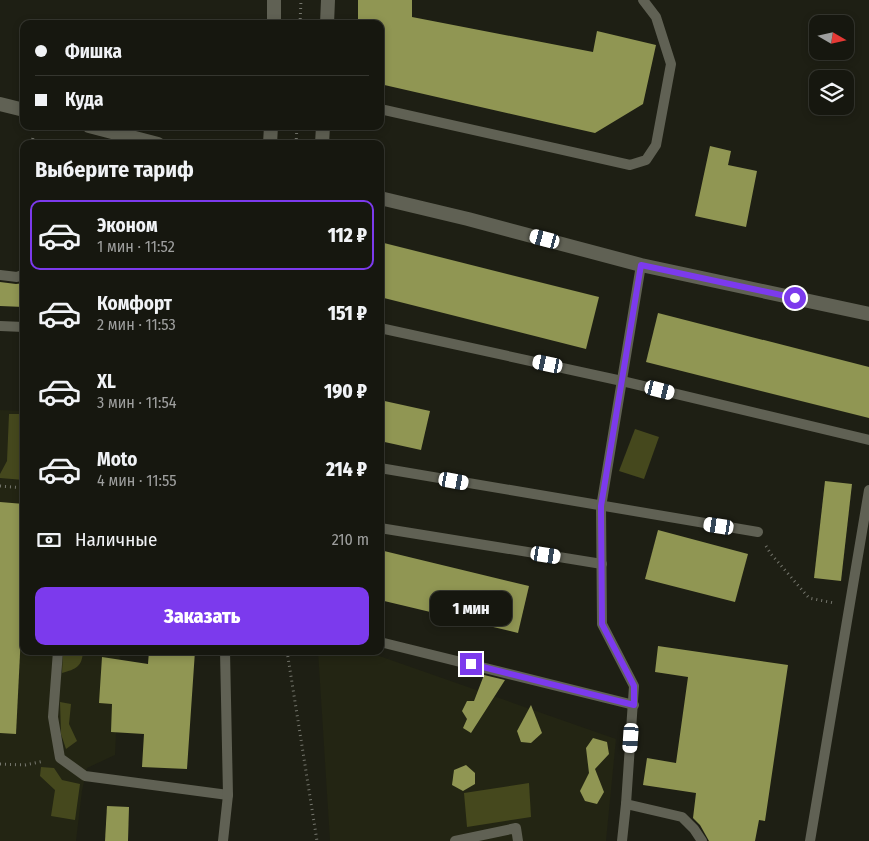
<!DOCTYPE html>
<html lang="ru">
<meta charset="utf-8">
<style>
:root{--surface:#16170f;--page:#1f2018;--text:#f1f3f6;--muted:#9e9f9e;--line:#35362f;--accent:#7c3aed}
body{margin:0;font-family:"Fira Sans Condensed",sans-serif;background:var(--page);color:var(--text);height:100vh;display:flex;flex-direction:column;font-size:19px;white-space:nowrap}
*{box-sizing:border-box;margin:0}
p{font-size:16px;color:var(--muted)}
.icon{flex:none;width:28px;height:28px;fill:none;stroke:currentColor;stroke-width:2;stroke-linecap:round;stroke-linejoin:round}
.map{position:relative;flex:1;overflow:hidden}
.side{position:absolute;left:20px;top:140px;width:364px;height:515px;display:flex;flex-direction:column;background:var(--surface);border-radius:10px;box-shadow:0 2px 8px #0003,0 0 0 1px var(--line)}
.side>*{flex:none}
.guide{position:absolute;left:20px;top:20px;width:364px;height:110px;border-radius:10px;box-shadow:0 2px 8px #0003,0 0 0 1px var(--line);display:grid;align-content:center;height:110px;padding:0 15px;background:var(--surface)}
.needle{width:32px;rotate:99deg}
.fabs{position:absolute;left:809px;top:15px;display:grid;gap:10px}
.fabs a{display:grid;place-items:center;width:45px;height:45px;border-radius:10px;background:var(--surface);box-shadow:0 2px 8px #0003,0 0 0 1px var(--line);font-size:25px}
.end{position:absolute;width:22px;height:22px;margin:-11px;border:6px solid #7c3aed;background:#fff;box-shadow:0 0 0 2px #fff}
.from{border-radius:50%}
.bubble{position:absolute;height:35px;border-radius:10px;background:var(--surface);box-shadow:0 2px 8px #0003,0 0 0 1px var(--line);font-size:16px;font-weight:800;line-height:35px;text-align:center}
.car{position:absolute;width:15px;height:30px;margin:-15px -8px;border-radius:6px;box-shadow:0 0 4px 1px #0007;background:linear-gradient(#fff 24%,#345 0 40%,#fff 0 76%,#345 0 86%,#fff 0)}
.guide b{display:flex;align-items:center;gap:18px;height:48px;font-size:19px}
.guide b+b{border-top:1px solid var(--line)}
.guide i{width:12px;height:12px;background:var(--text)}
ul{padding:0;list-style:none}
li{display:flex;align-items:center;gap:15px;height:70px;margin:0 10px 8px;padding:0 5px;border:2px solid transparent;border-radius:10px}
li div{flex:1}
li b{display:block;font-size:19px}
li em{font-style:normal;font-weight:800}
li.selected{border-color:var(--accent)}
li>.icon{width:45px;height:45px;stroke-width:1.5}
h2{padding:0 15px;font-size:22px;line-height:60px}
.pay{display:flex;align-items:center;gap:12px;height:55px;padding:0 15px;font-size:19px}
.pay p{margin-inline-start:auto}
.action{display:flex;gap:10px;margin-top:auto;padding:10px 15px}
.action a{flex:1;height:58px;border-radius:10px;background:var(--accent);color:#fff;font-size:20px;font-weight:800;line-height:58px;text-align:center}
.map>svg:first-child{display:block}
.built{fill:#232513}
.green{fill:#45481d}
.building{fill:#909653}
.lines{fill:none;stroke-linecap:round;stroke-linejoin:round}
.path{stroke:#75766d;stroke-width:3;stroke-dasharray:1 4;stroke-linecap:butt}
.service{stroke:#606154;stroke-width:10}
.minor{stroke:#606154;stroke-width:14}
.secondary{stroke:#606154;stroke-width:14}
.route{stroke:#7c3aed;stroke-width:6}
</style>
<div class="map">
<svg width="869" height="841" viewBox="0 0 869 841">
<rect width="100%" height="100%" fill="#1e1f14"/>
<!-- built -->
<g class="built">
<polygon points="0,410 24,411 24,651 120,651 115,755 87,768 82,791 76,841 0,841"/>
<polygon points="318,651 365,651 616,739 606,841 330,841"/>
</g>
<!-- green -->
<g class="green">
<polygon points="9,414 24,414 24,480 0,478 0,474 7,461"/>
<polygon points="635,429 659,437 644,479 619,471"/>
<path d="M63,651H83C82,667 76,669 62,673Z"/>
<polygon points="60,702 71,704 69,724 77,741 66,749 61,734"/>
<polygon points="41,767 54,768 62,780 80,784 75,820 51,816 55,790 40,776"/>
<polygon points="529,783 531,817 467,827 464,793"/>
</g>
<!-- building -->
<g class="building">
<polygon points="358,0 412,0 412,17 593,52 597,31 656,45 643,104 595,133 380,84 380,24 358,24"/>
<polygon points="710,146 731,151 728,165 757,171 746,227 695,216"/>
<polygon points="380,242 599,297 586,349 380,297"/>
<polygon points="0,282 16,284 24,283 24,307 0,306"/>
<polygon points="658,313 869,367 869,418 646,362"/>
<polygon points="380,400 430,411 421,450 380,441"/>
<polygon points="825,481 852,484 841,581 814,578"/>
<polygon points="0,502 24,504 24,574 16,734 0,733"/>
<polygon points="658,530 748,554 735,602 645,579"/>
<polygon points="380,550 529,586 518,633 380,600"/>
<polygon points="658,646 788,665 765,821 759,820 755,841 709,841 700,825 693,818 696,793 643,785 647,758 676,763 688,677 655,672"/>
<polygon points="149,651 195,651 187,769 142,767 144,734 111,732 112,704 99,703 102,657 148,664"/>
<polygon points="484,675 505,680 471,733 463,728 467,719 462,711 467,701 474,701"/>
<polygon points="531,705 542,733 531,743 521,742 517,731"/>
<polygon points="593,738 607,742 609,754 595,769 604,792 597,804 585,801 580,791 589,773 586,748"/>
<polygon points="466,765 475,773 475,784 463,791 452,785 454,770"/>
<polygon points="107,806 129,807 128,841 105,841"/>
</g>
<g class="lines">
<!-- path -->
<g class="path">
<polyline points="300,24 301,0"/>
<polyline points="32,144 33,137"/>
<polyline points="296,144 297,126"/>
<polyline points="24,198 22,209 24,211"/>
<polyline points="0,486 24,488"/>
<polyline points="766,546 771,554 809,598 834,603"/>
<polyline points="287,651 317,841"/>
<polyline points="0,764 25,765 44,761"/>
</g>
<!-- service -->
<g class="service">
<polyline points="380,109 630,165 646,160 656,145 671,64 656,17 643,0"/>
<polyline points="641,265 601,507 602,624 634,686 626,804 682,817 694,829 702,841"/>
<polyline points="0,275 17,277 24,274"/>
<polyline points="0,326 24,327"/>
<polyline points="380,328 622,381 869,440"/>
<polyline points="380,468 758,532"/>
<polyline points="380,528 602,564"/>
<polyline points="380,642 634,705"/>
<polyline points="58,651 53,717 60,758 85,776 228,795"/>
<polyline points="223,841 228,795 225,651"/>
<polyline points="455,841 516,828 518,841"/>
<polyline points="622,841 626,804"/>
<polyline points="810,841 869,490"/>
</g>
<!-- minor -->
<g class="minor">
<polyline points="274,24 274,0"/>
<polyline points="327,24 328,0"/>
<polyline points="270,144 271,126"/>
<polyline points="322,144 323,126"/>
</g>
<!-- secondary -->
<g class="secondary">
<polyline points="0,104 24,110"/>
<polyline points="89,126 158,144"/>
<polyline points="380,198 468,219 641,265 869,314"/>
</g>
</g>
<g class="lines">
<!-- route -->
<polyline class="route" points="471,664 634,705 634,686 602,624 601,506 641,265 795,298"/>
</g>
</svg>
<div class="fabs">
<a><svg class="needle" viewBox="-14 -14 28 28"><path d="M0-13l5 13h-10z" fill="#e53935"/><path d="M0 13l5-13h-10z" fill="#9e9f9e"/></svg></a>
<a><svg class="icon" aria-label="layers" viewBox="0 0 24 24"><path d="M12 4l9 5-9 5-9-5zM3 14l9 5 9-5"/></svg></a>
</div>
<i class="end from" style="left:795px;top:298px"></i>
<i class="end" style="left:471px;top:664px"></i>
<div class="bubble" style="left:430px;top:591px;width:82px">1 мин</div>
<i class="car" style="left:545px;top:239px;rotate:285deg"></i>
<i class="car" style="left:548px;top:364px;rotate:282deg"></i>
<i class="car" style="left:660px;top:390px;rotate:104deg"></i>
<i class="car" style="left:454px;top:481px;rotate:100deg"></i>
<i class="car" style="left:719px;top:526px;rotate:279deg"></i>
<i class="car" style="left:546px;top:555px;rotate:99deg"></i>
<i class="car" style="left:631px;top:738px;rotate:184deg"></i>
<div class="guide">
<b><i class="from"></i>Фишка</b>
<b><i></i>Куда</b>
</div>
<section class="side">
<h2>Выберите тариф</h2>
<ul>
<li class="selected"><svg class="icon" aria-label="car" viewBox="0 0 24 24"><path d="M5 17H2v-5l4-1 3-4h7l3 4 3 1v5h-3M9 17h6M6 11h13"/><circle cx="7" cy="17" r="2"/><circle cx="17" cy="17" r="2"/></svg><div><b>Эконом</b><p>1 мин · 11:52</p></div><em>112 ₽</em></li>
<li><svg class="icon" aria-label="car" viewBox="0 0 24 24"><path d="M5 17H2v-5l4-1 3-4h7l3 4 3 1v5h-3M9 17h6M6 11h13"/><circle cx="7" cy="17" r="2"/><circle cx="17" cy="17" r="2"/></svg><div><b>Комфорт</b><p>2 мин · 11:53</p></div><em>151 ₽</em></li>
<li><svg class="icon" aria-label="car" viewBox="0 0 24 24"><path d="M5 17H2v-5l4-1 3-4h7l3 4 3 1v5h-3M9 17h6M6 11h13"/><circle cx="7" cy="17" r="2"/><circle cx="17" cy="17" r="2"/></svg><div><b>XL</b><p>3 мин · 11:54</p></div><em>190 ₽</em></li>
<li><svg class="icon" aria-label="car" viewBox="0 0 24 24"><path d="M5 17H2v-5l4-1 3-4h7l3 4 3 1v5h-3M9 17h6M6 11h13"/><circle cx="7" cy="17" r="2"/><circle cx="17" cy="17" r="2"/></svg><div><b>Moto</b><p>4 мин · 11:55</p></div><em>214 ₽</em></li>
</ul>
<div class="pay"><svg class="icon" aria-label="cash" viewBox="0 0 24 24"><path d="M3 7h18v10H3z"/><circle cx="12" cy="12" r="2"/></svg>Наличные<p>210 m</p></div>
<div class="action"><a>Заказать</a></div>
</section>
</div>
